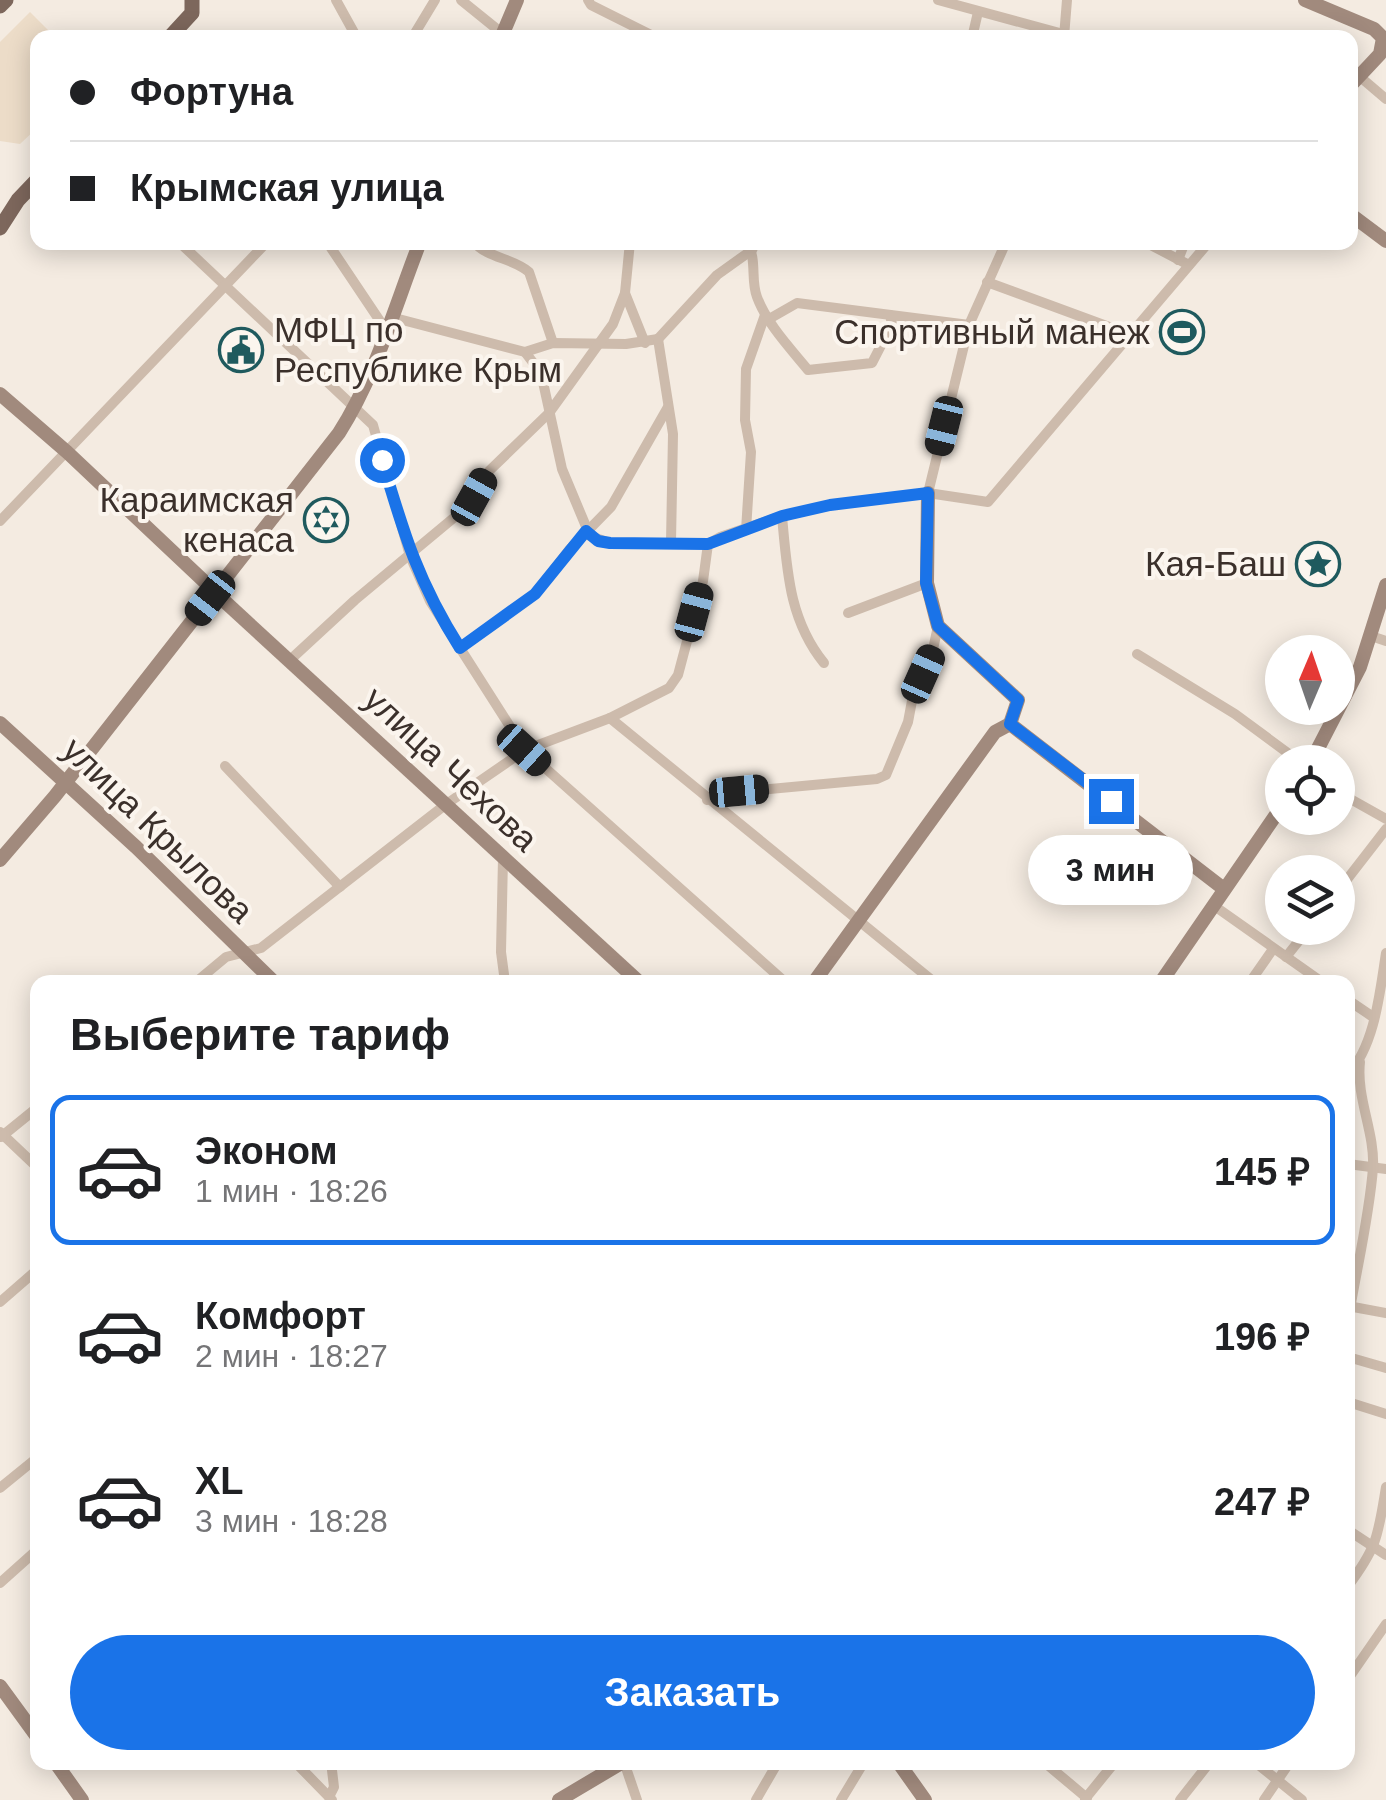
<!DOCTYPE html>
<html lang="ru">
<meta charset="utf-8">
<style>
:root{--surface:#fff;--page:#f6f6f6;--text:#202124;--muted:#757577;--line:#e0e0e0;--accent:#1a73e8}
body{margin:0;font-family:Arial,sans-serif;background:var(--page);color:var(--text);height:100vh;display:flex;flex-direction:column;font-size:38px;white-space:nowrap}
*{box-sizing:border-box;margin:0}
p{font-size:32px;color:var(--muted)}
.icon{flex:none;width:55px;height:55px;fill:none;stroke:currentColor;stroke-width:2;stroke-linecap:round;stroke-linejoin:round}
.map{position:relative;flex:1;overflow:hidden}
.drawer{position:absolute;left:30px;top:975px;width:1325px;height:795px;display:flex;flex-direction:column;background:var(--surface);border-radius:20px;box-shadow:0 5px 25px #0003}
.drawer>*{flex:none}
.top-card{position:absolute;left:30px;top:30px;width:1328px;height:220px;border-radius:20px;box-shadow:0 5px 25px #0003;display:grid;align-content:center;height:220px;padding:0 40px;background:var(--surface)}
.needle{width:65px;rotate:2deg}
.tools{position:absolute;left:1265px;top:635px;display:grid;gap:20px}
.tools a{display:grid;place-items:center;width:90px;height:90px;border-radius:50%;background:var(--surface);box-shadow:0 5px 25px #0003;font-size:50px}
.end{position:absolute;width:45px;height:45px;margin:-22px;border:12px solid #1a73e8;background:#fff;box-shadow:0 0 0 5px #fff}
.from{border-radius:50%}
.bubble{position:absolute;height:70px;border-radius:35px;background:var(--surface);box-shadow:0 5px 25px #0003;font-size:32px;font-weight:700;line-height:70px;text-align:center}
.car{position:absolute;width:30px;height:60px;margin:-30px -15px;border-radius:12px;box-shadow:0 0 8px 2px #0007;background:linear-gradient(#222 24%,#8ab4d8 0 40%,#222 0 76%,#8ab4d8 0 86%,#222 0)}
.top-card b{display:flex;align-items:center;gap:35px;height:95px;font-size:38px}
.top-card b+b{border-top:2px solid var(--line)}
.top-card i{width:25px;height:25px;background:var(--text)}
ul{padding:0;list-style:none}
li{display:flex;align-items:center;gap:30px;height:150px;margin:0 20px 15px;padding:0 20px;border:5px solid transparent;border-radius:20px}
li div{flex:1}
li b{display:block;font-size:38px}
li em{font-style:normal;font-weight:700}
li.current{border-color:var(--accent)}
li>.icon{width:90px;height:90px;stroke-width:1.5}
h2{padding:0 40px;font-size:45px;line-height:120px}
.primary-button{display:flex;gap:20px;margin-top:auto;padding:20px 40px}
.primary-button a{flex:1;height:115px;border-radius:60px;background:var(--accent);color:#fff;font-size:40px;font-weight:700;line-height:115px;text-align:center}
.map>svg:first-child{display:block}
.plaza{fill:#ecdcc8}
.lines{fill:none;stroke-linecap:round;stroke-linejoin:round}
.street{stroke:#cdbbac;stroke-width:10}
.secondary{stroke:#a18a7d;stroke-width:14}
.primary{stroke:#7d675c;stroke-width:15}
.route{stroke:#1a73e8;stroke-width:12}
.labels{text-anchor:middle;stroke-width:8;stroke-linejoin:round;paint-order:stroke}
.poi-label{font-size:35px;fill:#3b302b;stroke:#fbf5ee;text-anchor:end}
.street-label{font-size:35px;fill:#3b302b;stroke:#fbf5ee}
</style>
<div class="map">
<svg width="1386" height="1800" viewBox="0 0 1386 1800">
<rect width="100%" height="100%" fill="#f4ebe1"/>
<!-- plaza -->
<polygon class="plaza" points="30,12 55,37 38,38 37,128 20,144 0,141 0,42"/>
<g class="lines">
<!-- street -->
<g class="street">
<polyline points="336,0 357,38"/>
<polyline points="461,0 503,34"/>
<polyline points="588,0 591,5 657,38"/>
<polyline points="938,0 1078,38"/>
<polyline points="1064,37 1067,0"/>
<polyline points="412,38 435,0"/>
<polyline points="972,38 978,12"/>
<polyline points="1359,76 1386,99"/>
<polyline points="179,242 373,425 410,556 430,601 525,750 785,982"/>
<polyline points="327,242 386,330"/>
<path d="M474,242C487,258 513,258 529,272L553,343"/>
<path d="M746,242C758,258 750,279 757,297C767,324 790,348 808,370L872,363L892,324L890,315"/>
<polyline points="1145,242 1189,265"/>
<polyline points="1178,260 1185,242"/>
<polyline points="987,282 1131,335"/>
<polyline points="625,293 645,343"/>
<polyline points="391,317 525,352 553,343 626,344 658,339"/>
<polyline points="769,319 797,303 969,325"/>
<polyline points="658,339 673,434 671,542"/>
<polyline points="658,339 717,275 752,250 756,242"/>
<polyline points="525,352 541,373 562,469 590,536 610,543 708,544"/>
<polyline points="928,493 969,325 1006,242"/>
<path d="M782,516C787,570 789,620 824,663"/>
<polyline points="0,521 267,242"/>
<polyline points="746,530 751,452 745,420 746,369 765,315"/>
<polyline points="708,544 720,537 782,516 831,505 928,493 988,502 1209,242"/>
<polyline points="848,613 927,583"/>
<polyline points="1371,636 1386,641"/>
<polyline points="459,648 535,594 569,550 611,507 668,407"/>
<polyline points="1137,654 1235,714 1300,762"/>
<polyline points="290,660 355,600 468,506 489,471 549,413 613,324 625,293 630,242"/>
<polyline points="610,718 934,982"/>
<polyline points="225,766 340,887"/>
<polyline points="1338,792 1386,819"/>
<polyline points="707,800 715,794 877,779 886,775 908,722 915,685 932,654 938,626"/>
<polyline points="503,858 501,952 505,982"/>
<polyline points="1338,891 1386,829"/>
<polyline points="1213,905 1322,982"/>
<polyline points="1286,957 1309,928"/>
<polyline points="196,982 226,957 261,948 445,805 525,750 610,718 669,688 678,675 703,581 708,544"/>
<polyline points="1250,982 1273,949"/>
<polyline points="1348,1000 1373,1017"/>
<path d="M1348,1074C1375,1046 1380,991 1386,953"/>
<polyline points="0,1132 38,1168"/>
<polyline points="1,1137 38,1107"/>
<polyline points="1348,1164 1386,1169"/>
<polyline points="0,1302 38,1269"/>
<polyline points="1348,1306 1386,1313"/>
<path d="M1348,1321C1356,1271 1369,1219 1373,1168C1375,1132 1356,1098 1360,1062"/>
<polyline points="1348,1357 1386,1368"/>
<polyline points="1348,1402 1386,1414"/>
<polyline points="0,1488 38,1457"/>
<polyline points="1348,1530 1386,1555"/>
<polyline points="0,1583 38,1549"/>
<path d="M1348,1586C1378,1546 1378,1535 1386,1487"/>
<polyline points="1348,1679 1386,1624"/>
<polyline points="295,1762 332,1800"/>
<polyline points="624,1762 637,1800"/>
<polyline points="1044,1762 1087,1798"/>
<polyline points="1255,1762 1302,1800"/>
<polyline points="329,1797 334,1787 331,1762"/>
<polyline points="1085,1799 1115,1762"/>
<polyline points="756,1800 778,1762"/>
<polyline points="841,1800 864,1762"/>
<polyline points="1180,1800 1210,1762"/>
<polyline points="1264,1800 1290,1762"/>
</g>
<!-- secondary -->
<g class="secondary">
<polyline points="1305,0 1374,29 1383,38 1380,54 1350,86"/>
<polyline points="501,38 517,0"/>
<polyline points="1350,214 1386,241"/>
<polyline points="0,394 67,452 208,585"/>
<polyline points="928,493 927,583 938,626 1018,700 1010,724"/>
<polyline points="222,599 639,982"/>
<polyline points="0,723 136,847 274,982"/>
<polyline points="1010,724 1224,889"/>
<polyline points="1311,762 1360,667 1386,585"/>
<path d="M0,860L55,796L339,433C376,375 395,306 420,242"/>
<polyline points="814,982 995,732 1010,724"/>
<polyline points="1161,982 1282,806"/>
<polyline points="0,1686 38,1738"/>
<polyline points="55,1762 82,1800"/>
<polyline points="898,1762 925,1800"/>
<polyline points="559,1800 623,1762"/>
</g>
<!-- primary -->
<g class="primary">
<polyline points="0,6 6,0"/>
<polyline points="169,38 192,13 192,0"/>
<polyline points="0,228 18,200 38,179"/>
</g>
</g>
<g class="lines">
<!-- route -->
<path class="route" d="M382,460C404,534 418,582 460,648L535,594L586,531L598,541L610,543L708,544L782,516L830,505L928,493L926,583L938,626L1018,700L1010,724L1111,801"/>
</g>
<!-- icons -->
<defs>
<symbol id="stadium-ring" viewBox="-11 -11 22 22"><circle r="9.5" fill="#fbf5ee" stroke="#1f5a5e" stroke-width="1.5"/><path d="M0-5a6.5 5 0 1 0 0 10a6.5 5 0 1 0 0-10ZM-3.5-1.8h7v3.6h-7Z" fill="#1f5a5e"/></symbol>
<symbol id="civic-ring" viewBox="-11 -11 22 22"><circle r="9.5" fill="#fbf5ee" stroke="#1f5a5e" stroke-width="1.5"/><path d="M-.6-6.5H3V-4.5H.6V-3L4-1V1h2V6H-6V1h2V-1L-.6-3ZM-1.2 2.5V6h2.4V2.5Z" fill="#1f5a5e"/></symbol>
<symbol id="synagogue-ring" viewBox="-11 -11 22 22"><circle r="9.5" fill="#fbf5ee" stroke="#1f5a5e" stroke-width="1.5"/><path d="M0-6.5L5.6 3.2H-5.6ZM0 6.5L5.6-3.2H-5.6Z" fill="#1f5a5e"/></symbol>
<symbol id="sight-ring" viewBox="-11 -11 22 22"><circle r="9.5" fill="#fbf5ee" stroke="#1f5a5e" stroke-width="1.5"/><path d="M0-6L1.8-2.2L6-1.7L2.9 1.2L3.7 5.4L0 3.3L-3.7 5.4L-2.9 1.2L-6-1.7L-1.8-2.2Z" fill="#1f5a5e"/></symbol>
</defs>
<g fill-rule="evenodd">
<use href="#stadium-ring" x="1157" y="307" width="50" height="50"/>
<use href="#civic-ring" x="216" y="325" width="50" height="50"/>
<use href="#synagogue-ring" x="301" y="495" width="50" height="50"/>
<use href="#sight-ring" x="1293" y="539" width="50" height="50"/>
</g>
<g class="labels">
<!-- poi labels -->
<g class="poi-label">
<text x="274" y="342" text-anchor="start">МФЦ по<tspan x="274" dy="40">Республике Крым</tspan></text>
<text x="1150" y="344">Спортивный манеж</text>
<text x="294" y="512">Караимская<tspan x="294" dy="40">кенаса</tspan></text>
<text x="1286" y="576">Кая-Баш</text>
</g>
<!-- street labels -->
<g class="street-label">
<text transform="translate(451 769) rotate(43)" y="12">улица Чехова</text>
<text transform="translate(158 830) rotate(44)" y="12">улица Крылова</text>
</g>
</g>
</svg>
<div class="tools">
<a><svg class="needle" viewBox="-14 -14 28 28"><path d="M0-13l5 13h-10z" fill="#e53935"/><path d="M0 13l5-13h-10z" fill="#757577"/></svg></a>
<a><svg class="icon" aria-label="locate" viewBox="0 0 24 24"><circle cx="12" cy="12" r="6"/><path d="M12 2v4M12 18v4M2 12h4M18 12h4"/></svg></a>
<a><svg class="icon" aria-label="layers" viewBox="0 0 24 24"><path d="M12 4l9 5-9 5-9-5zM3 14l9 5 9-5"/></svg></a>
</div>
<i class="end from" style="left:382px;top:460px"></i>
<i class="end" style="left:1111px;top:801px"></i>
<div class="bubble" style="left:1028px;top:835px;width:165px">3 мин</div>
<i class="car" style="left:944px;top:426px;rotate:194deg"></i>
<i class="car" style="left:474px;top:497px;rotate:29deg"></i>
<i class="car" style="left:210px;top:598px;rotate:218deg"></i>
<i class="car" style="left:694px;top:612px;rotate:15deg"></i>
<i class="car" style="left:923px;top:674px;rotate:24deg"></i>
<i class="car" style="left:524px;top:750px;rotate:132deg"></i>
<i class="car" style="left:739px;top:791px;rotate:85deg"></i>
<div class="top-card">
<b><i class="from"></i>Фортуна</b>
<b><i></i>Крымская улица</b>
</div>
<section class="drawer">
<h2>Выберите тариф</h2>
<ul>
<li class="current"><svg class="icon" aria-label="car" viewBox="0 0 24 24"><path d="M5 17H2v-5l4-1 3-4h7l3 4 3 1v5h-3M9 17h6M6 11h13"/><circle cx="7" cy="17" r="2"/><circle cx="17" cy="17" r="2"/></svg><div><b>Эконом</b><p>1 мин · 18:26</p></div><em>145 ₽</em></li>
<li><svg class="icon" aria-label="car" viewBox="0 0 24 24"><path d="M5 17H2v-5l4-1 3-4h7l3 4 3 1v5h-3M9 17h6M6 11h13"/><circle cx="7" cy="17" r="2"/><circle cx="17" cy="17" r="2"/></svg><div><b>Комфорт</b><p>2 мин · 18:27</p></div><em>196 ₽</em></li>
<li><svg class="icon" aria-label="car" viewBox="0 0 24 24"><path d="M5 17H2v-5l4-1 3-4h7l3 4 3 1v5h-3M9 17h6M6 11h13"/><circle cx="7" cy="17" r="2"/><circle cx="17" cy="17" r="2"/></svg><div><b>XL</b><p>3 мин · 18:28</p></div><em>247 ₽</em></li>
</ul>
<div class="primary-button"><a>Заказать</a></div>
</section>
</div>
